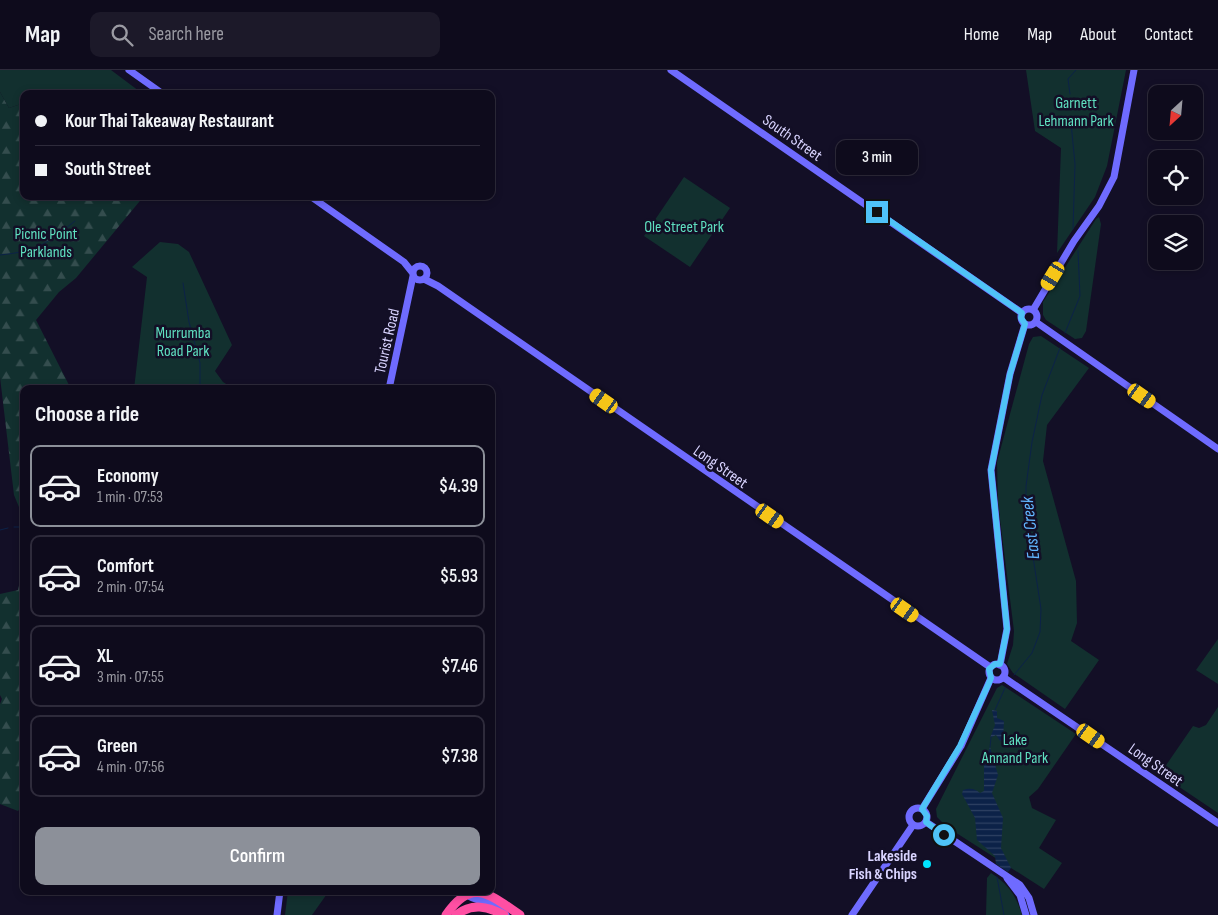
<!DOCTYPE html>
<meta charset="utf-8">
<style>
:root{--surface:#0e0b1c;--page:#1c1929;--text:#f1f3f6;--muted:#9b9ba3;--line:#2e2b3b;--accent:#8c9099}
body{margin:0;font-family:"Sofia Sans Condensed",sans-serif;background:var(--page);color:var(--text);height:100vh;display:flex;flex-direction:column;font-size:19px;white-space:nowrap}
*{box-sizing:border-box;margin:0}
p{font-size:16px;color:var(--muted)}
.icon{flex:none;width:28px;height:28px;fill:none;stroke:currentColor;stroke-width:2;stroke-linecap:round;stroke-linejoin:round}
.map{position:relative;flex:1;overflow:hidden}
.side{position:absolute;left:20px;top:315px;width:475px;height:510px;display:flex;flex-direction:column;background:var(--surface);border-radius:10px;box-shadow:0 2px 8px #0003,0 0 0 1px var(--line)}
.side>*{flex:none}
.guide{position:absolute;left:20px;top:20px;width:475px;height:110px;border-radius:10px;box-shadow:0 2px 8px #0003,0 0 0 1px var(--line);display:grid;align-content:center;height:110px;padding:0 15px;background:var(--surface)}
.needle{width:32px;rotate:206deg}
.buttons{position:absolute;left:1148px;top:15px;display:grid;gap:10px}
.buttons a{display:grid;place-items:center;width:55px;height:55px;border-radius:10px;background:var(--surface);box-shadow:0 2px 8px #0003,0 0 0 1px var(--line);font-size:25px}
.end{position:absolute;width:22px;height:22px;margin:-11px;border:6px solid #4fc3f7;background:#111;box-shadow:0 0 0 2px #111}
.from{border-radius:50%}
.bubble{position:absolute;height:35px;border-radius:10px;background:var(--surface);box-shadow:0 2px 8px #0003,0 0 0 1px var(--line);font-size:16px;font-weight:600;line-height:35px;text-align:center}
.car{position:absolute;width:15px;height:30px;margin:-15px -8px;border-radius:6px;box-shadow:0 0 4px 1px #0007;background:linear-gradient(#f5c518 24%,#345 0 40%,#f5c518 0 76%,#345 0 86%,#f5c518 0)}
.guide b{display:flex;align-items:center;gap:18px;height:48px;font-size:19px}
.guide b+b{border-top:1px solid var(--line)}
.guide i{width:12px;height:12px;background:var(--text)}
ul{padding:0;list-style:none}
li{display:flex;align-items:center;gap:15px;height:82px;margin:0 10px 8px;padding:0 5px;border:2px solid var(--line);border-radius:10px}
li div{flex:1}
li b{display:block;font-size:19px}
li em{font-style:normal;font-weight:600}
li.active{border-color:var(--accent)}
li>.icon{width:45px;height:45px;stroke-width:1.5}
h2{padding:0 15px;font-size:22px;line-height:60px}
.cta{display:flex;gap:10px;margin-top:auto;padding:10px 15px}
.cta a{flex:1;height:58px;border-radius:10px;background:var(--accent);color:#fff;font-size:20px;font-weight:600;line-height:58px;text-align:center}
header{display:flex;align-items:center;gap:30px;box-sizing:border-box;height:70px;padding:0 25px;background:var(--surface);border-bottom:1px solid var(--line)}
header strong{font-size:24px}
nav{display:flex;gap:28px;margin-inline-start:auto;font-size:18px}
.search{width:350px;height:45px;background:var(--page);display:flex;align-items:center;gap:12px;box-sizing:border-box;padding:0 18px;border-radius:10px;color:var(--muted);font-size:19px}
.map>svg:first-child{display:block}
.forest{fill:url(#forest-firs)}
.park{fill:#12302f}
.water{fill:url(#water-rules)}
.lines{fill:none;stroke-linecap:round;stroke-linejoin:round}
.stream{stroke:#0c2248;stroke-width:1}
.secondary{stroke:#6f6bff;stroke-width:7}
.highway{stroke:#ff4fa3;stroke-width:9}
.route{stroke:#4fc3f7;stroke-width:6}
.poi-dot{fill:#00e5ff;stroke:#130f26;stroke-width:2}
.labels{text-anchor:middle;stroke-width:5;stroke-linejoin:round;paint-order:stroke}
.park-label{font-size:16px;fill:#5fe0c0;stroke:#130f26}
.street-label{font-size:16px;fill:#d9d4ff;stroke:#130f26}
.poi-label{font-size:16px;font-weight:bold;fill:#d9d4ff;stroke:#130f26;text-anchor:end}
.water-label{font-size:18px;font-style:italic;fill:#62b6ff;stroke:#130f26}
</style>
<header>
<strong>Map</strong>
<div class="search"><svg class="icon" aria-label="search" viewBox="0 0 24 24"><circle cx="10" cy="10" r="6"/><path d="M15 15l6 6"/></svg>Search here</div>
<nav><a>Home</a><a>Map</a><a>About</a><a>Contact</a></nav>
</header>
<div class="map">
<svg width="1218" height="845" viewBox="0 0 1218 845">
<defs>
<pattern id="forest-firs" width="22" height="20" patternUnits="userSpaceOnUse" patternTransform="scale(1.25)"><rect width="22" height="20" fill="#12302f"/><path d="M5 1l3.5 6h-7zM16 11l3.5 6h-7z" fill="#344d4e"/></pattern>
<pattern id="water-rules" width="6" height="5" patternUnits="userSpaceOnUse" patternTransform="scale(1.25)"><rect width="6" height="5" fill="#0c2248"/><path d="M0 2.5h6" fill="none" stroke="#2f4163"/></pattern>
</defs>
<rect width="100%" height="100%" fill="#130f26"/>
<!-- forest -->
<g class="forest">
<polygon points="0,22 9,38 24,33 24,126 144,126 76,208 59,222 36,250 71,319 24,319 24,449 14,425 0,307"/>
<polygon points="24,491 24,716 23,733 18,741 0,734 0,634 2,629 0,625 0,524 18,520"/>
</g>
<!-- park -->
<g class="park">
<polygon points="0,0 111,0 143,24 24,24 24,33 9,38 0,22"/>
<polygon points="1026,0 1126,0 1107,96 1095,127 1057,183 1061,78 1035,61"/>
<polygon points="684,107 730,138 690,197 644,166"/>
<polygon points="1099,147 1101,154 1086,261 1082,268 1075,269 1046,250 1043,245 1043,232 1096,149"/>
<polygon points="160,172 178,174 189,182 232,275 215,301 223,312 234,319 134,319 147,207 132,197"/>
<polygon points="1041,266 1089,298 1047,355 1043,391 1076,511 1077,553 1071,571 1099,590 1065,639 1013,603 1007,594 1013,575 1014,561 998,433 997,392 1029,274 1033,267"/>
<polygon points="1218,569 1218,614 1196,600"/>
<polygon points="1002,615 1076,664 1038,719 1029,727 1032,738 1056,750 1039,778 1062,793 1044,819 947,757 937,747 936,739 997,618"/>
<polygon points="1218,637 1218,743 1160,704 1193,656 1199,658 1206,655"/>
<path d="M991,803C1008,814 1016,825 1022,845H986L987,808Z"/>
<polygon points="288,821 329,821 312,845 285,845"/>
</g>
<!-- water -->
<g class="water">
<polygon points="992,640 997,641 997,648 1004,651 1003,670 1000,671 996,665 990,668 995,655"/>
<path d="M990,677L998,705L992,723L1003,748L1001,778L1011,798L1008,802L996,794L995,786L977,770L975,748L962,724L963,720C970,718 974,718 980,723L984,721V694Z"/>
</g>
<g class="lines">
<!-- stream -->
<g class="stream">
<polyline points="1070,24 1068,9 1076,0"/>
<polyline points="1071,53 1075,94 1073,159"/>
<path d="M0,185C38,181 46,174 75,151"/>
<polyline points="183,213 189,252 200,293 200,319"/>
<polyline points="1065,263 1080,226 1078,181"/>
<polyline points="14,457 24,457"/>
<polyline points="0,460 8,458"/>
<polyline points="1014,605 1032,583 1040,562 1041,539 1026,441 1026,416 1032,372 1042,325 1060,278"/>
<polyline points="995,640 1005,618"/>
<polyline points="990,677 991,668"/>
<polyline points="997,807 1004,845"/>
</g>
<!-- secondary -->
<g class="secondary">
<polyline points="129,0 163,24"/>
<polyline points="671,0 1022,243"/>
<polyline points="310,126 404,192 412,202"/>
<circle cx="420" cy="203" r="7"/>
<polyline points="424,209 438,216 990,597"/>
<circle cx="1029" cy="247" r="8"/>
<polyline points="1033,240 1074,171 1099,136 1114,107 1134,0"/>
<polyline points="1036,252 1218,379"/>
<polyline points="389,319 413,206"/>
<circle cx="997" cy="602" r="8"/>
<polyline points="1000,595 1007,559 991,400 1010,304 1025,254"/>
<polyline points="1003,607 1218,753"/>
<circle cx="918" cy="747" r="9"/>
<polyline points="922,739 961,676 991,608"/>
<polyline points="926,752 1020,815 1029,828 1034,845"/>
<polyline points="1007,808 1020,825 1026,845"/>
<path d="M463,821C474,835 497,827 506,845"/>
<polyline points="277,845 280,821"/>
<polyline points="852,845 913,755"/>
</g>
<!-- highway -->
<g class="highway">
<path d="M446,845C472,807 489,824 520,845"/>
<path d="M456,845C472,833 487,836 504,845"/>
</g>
</g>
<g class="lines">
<!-- route -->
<polyline class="route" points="877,142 1022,243 1021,248 1025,254 1010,304 991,400 1007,559 1000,594 995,594 989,599 991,608 988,615 960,676 922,739 927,746 926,752 944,765"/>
</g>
<!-- markers -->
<circle class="poi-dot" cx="927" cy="794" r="5"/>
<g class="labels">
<!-- park labels -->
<g class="park-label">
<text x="1076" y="38">Garnett<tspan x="1076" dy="18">Lehmann Park</tspan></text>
<text x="684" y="162">Ole Street Park</text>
<text x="46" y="169">Picnic Point<tspan x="46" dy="18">Parklands</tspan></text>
<text x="183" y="268">Murrumba<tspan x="183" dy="18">Road Park</tspan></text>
<text x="1015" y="675">Lake<tspan x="1015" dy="18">Annand Park</tspan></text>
</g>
<!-- street labels -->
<g class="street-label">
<text transform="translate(793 67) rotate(35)" y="6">South Street</text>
<text transform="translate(386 271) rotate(-77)" y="6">Tourist Road</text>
<text transform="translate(721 396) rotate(35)" y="6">Long Street</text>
<text transform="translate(1156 694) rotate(35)" y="6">Long Street</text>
</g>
<!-- poi labels -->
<g class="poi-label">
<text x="917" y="791">Lakeside<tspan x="917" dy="18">Fish &amp; Chips</tspan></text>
</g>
<!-- water labels -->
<g class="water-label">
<text transform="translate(1030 458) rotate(-96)" y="6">East Creek</text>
</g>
</g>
</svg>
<div class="buttons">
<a><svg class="needle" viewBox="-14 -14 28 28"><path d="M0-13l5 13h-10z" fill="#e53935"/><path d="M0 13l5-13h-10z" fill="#9b9ba3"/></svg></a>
<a><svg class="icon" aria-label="locate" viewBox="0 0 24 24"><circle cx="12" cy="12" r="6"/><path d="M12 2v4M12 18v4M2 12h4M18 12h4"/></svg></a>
<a><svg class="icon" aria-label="layers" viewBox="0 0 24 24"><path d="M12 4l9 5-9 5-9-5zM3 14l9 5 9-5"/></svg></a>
</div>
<i class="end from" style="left:944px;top:765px"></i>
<i class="end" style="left:877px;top:142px"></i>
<div class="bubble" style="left:836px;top:70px;width:82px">3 min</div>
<i class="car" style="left:1053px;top:206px;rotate:211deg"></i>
<i class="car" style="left:1142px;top:326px;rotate:125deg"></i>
<i class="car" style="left:604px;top:331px;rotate:305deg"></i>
<i class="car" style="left:770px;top:446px;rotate:125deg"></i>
<i class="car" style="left:905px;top:540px;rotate:125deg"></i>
<i class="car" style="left:1091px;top:666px;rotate:125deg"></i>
<div class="guide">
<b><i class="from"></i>Kour Thai Takeaway Restaurant</b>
<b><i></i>South Street</b>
</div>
<section class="side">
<h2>Choose a ride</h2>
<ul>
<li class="active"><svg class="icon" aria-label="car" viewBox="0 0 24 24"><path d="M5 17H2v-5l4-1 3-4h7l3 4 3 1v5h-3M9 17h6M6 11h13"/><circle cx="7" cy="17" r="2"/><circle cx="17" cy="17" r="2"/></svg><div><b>Economy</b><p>1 min · 07:53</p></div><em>$4.39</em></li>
<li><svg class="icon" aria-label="car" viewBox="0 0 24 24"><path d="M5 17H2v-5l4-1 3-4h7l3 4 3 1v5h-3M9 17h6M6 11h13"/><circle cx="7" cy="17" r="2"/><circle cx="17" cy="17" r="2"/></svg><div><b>Comfort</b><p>2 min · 07:54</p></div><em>$5.93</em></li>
<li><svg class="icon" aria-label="car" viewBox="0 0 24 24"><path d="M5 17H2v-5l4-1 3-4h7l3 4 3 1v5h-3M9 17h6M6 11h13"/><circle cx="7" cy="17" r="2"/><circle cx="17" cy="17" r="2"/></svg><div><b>XL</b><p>3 min · 07:55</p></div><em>$7.46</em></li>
<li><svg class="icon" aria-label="car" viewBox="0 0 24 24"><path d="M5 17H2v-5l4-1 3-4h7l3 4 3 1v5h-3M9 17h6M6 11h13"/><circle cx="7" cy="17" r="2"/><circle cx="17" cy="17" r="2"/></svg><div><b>Green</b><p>4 min · 07:56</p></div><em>$7.38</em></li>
</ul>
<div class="cta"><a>Confirm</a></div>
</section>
</div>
